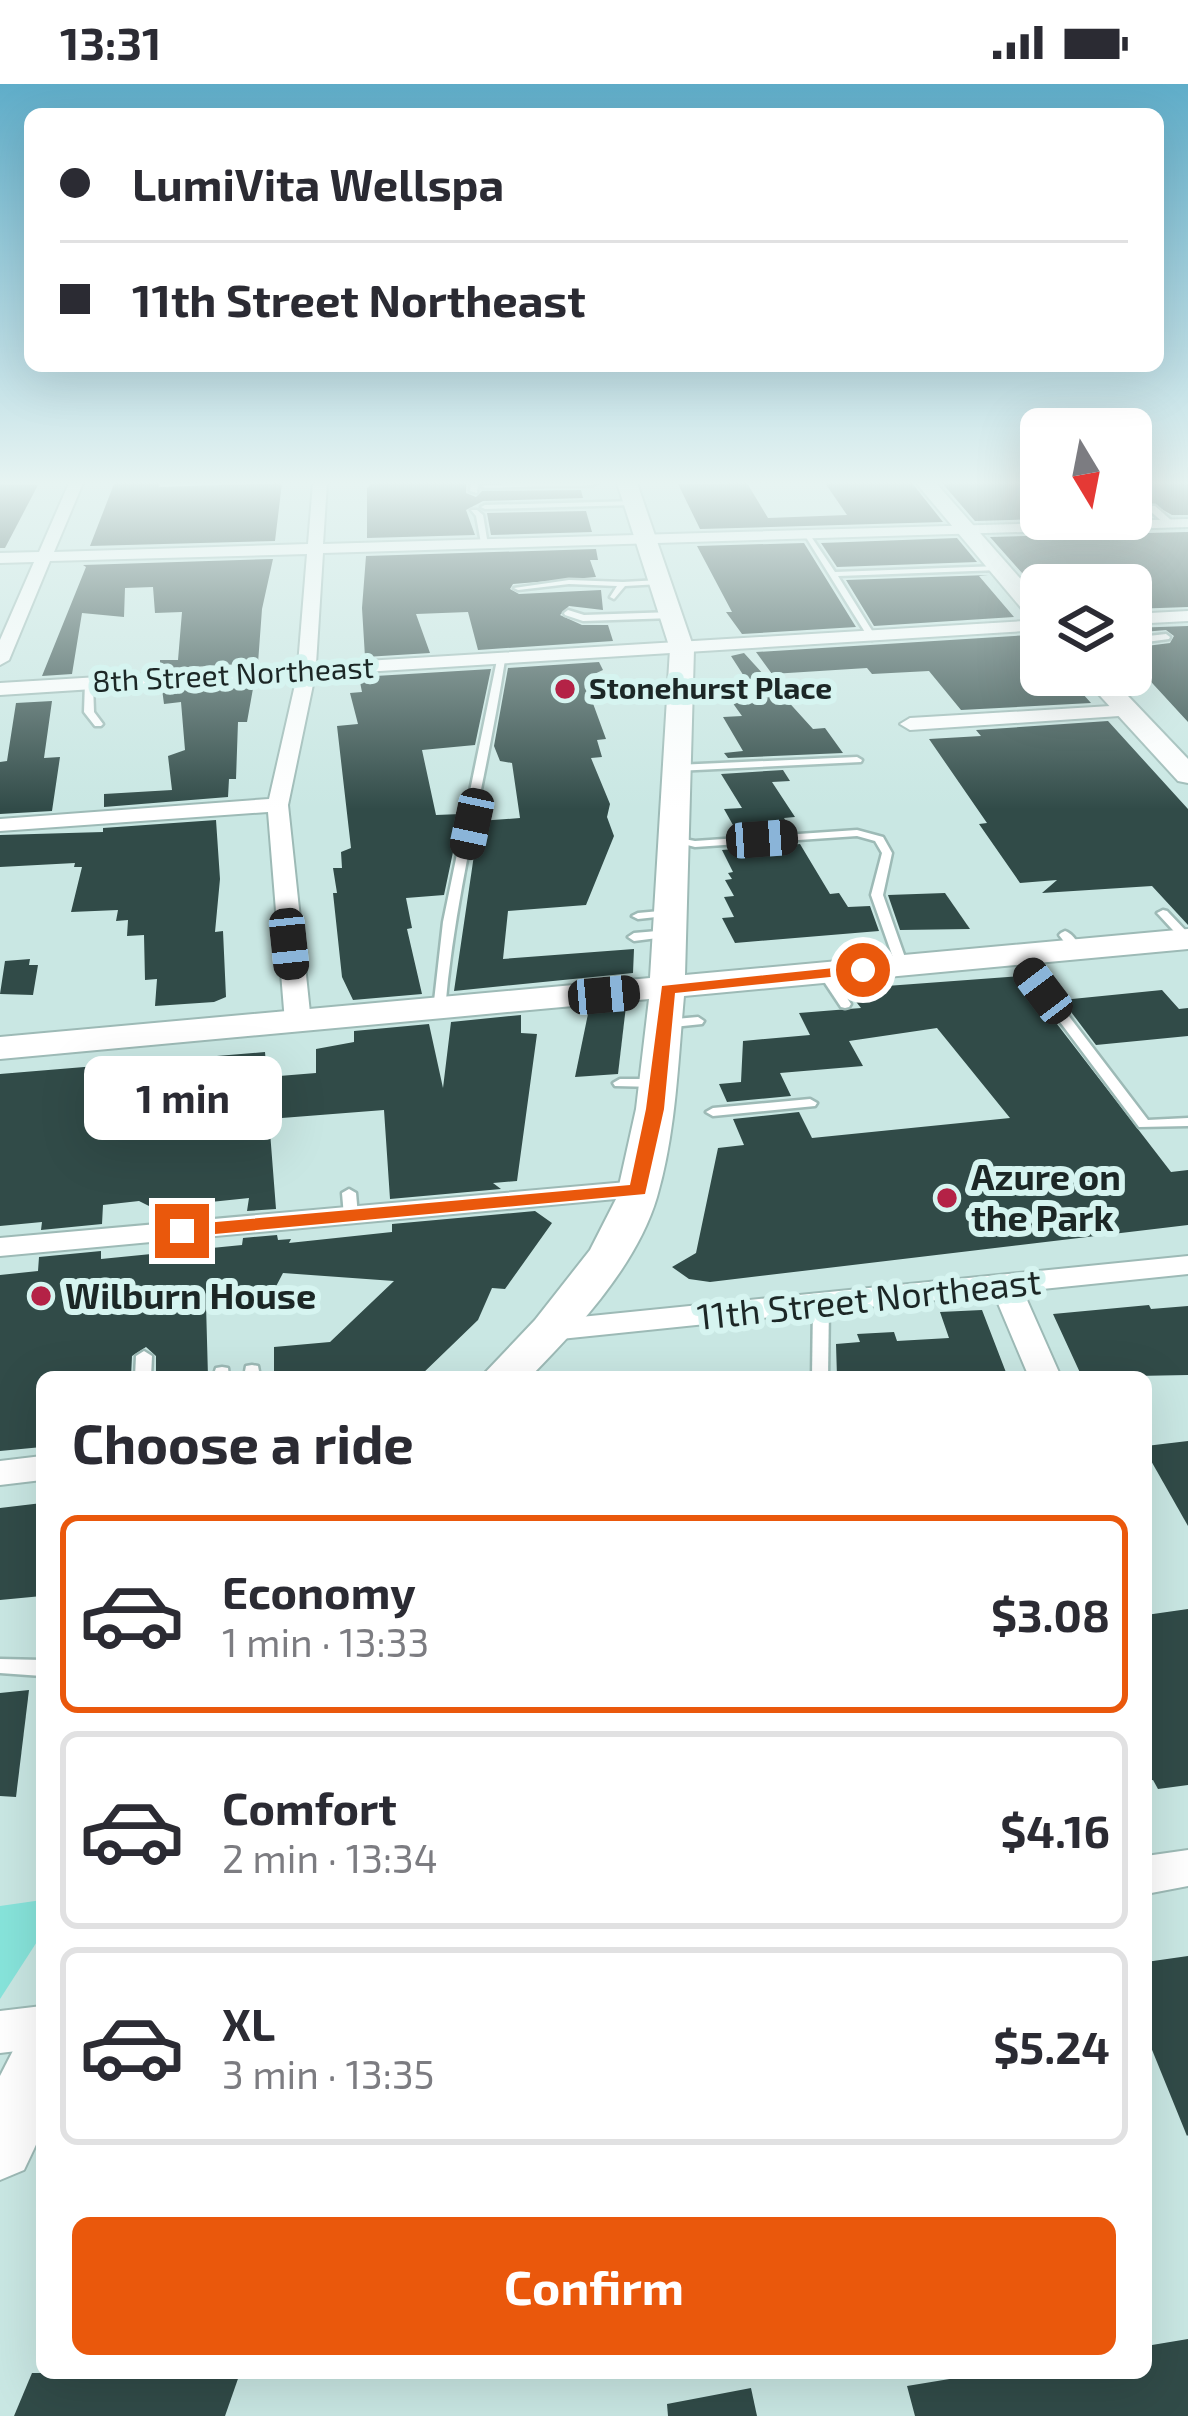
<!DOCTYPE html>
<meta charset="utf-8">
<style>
:root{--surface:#fff;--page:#f2f2f3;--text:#2b2b33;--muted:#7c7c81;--line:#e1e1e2;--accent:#ea580c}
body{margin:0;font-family:"Exo 2",sans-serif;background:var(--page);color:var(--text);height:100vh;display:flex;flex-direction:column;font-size:45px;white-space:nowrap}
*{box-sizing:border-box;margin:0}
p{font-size:39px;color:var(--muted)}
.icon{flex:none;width:66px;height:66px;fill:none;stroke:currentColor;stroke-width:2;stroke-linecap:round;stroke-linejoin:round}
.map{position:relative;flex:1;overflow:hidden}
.side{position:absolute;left:36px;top:1287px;width:1116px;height:1008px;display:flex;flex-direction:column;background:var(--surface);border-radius:18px;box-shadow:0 12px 48px #0002}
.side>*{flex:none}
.hud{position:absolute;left:24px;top:24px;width:1140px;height:264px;border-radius:18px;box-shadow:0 12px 48px #0002;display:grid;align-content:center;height:264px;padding:0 36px;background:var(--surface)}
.needle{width:78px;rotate:170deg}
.buttons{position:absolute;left:1020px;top:324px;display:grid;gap:24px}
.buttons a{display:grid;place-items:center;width:132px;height:132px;border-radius:18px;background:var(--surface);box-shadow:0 12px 48px #0002;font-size:60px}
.end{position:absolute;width:54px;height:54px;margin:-27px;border:15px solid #ea580c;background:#fff;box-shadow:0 0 0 6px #fff}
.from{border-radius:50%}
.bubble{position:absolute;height:84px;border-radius:18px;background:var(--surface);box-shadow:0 12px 48px #0002;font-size:39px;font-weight:700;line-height:84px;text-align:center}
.car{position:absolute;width:36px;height:72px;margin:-36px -18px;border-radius:15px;box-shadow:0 0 9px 3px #0007;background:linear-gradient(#222 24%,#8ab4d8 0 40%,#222 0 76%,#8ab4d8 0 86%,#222 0)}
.hud b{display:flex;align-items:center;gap:42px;height:114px;font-size:45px}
.hud b+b{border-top:3px solid var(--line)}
.hud i{width:30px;height:30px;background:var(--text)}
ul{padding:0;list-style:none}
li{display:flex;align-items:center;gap:36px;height:198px;margin:0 24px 18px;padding:0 12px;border:6px solid var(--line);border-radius:18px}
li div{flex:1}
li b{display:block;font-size:45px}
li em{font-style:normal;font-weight:700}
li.on{border-color:var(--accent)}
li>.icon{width:108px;height:108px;stroke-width:1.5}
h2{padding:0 36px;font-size:54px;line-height:144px}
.button{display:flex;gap:24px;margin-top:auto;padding:24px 36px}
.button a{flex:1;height:138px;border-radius:18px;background:var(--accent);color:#fff;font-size:48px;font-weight:700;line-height:138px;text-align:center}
.status{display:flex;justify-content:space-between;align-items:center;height:84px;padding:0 60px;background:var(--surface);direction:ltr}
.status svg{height:33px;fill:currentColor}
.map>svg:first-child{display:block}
.green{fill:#87e4db}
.building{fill:#314b48}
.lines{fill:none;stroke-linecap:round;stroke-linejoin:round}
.lane-casing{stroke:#9dbab6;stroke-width:5}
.street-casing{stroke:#9dbab6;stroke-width:4}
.secondary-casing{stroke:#9dbab6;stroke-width:4}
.lane{fill:#fff;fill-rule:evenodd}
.street{fill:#fff;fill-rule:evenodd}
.secondary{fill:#fff;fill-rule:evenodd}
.route{fill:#ea580c}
.poi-dot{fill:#b42246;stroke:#d6f4f0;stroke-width:4.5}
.labels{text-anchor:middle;stroke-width:12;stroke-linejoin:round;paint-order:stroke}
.far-street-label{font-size:30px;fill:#1c2726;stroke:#d6f4f0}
.far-poi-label{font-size:30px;font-weight:bold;fill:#1c2726;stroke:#d6f4f0;text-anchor:start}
.poi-label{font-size:36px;font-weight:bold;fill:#1c2726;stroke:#d6f4f0;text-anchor:start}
.street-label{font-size:36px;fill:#1c2726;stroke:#d6f4f0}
</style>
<div class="status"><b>13:31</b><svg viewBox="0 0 49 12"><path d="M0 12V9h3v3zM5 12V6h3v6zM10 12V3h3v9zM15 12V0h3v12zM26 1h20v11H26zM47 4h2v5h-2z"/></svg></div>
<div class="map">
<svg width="1188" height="2332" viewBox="0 0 1188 2332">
<rect width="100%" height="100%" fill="#c9e7e3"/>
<!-- green -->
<polygon class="green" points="42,1816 42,1850 0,1915 0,1822"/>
<!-- building -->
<g class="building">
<polygon points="119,399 160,399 159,403 282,399 275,457 90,462 114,400"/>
<polygon points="372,399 466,399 466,409 476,413 482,407 581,406 583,414 483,417 466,426 475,451 367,454 367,404"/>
<polygon points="747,399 768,434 847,431 825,399 912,399 943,438 700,445 678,400"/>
<polygon points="942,399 1041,399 1041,435 975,437"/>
<polygon points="1131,399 1188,399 1188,431 1172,431 1149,418 1144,422 1149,432 1131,432"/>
<polygon points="0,400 38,401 5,464 0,464"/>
<polygon points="586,427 592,448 491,451 487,429"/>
<polygon points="1188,448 1188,523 1131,525 1131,501 1115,487 1023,490 990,453"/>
<polygon points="957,454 977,478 837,483 821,459"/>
<polygon points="804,459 856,543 742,550 726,528 732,528 697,462"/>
<polygon points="596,465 598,476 590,476 596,493 513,500 510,505 519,510 601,506 603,526 569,522 560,531 582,541 608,541 613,557 478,566 468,528 416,530 430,569 365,573 362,524 366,472"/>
<polygon points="273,475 262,525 258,579 160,585 160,576 178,576 182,528 155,529 153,503 125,504 124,533 82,529 72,590 42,592 86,483 83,481"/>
<polygon points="988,491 979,492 1014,533 874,542 846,496"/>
<polygon points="1188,542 1188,638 1131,576 1131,564 1170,559 1174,552 1166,546 1131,549 1131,544"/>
<polygon points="1030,551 1041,564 1041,591 1066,591 1091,619 961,626 929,587 872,590 867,584 772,590 756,568"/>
<polygon points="744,569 813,645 825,644 843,669 728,674 724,669 743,667 723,633 742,632 732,618 735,616 758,614 731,572"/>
<polygon points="599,578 603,586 592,591 601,614 591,614 606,655 597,656 602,673 591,674 610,720 607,733 614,752 586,821 508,827 503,875 634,865 633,889 454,907 479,737 520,734 512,679 500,677 494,662 508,584"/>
<polygon points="491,585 475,661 422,666 436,731 461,730 444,811 406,814 412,844 407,845 422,910 353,916 342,893 333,809 337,809 333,784 342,784 341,768 351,764 337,642 358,640 350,609 362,608 359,593"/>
<polygon points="254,599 247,638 238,638 236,695 229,695 228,713 104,723 104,710 172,706 168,672 185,666 181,618 164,620 162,605"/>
<polygon points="52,617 44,674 60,673 52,727 0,730 0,678 7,677 16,619"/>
<polygon points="1108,637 1188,725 1188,841 1152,802 1042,809 1057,796 1020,799 979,740 987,739 929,655 981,652 976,646"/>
<polygon points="783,686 790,697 772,698 795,733 784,734 791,746 738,750 724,725 742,724 721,690"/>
<polygon points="216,736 220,795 215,848 223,847 226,913 214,918 155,922 157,895 145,896 144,851 127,852 128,836 116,837 118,826 71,828 82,783 74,783 75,779 0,783 0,751 103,748 103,744"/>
<polygon points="800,760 830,810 839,809 848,823 870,822 879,847 735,859 722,834 734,833 724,813 734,812 725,796 732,795 728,789 733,788 722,766"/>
<polygon points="945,809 970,845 900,846 888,811"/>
<polygon points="30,875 29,881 38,881 33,911 0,910 5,877"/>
<polygon points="1020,892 1171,1088 1188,1086 1188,1141 710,1198 689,1195 672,1183 696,1169 718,1064 744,1061 733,1035 799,1028 812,1054 1010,1034 937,944 849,957 863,982 780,989 791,1012 727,1018 719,1000 741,998 743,957 810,951 799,929 861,924 846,905"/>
<polygon points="1162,906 1179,925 1188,924 1188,952 1096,961 1062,916"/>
<polygon points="626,922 618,990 575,993 589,925"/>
<polygon points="521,931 521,949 537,950 517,1097 493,1099 501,1105 390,1115 384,1026 269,1035 276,1125 247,1127 249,1114 153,1124 139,1117 103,1121 102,1140 41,1146 42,1138 0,1142 0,990 265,968 267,993 316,989 316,965 354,958 354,947 429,940 443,1004 451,938"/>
<polygon points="535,1127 552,1139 505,1205 492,1204 478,1236 419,1293 274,1293 274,1263 330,1258 394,1197 283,1189 271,1212 206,1220 208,1293 156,1293 156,1272 146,1263 132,1272 131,1293 42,1293 42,1363 0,1367 0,1191 38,1187 39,1173 101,1167 101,1175 242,1161 243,1154 277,1151 278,1156 291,1155 289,1159 392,1148 392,1140"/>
<polygon points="1149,1221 1151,1225 1188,1222 1188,1291 1082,1293 1053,1230"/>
<polygon points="982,1226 1007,1291 837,1293 836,1260 860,1258 857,1250 894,1248 897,1257 949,1254 940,1228"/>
<polygon points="1188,1357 1188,1442 1146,1368 1146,1362"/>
<polygon points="42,1419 42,1512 0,1516 0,1424"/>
<polygon points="1188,1525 1188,1701 1158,1705 1153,1696 1146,1697 1146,1531"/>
<polygon points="29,1606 16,1713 0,1712 0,1609"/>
<polygon points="1188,1872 1188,2051 1187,2052 1146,1951 1146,1878"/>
<polygon points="1188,2255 1188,2332 915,2332 907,2302 986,2289 1146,2289 1146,2262"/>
<polygon points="32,2289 240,2289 225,2332 14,2332"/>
<polygon points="751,2304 757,2332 668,2332 667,2320"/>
</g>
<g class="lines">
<defs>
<g id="lane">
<polygon points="471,399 478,399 477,409 470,407"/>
<polygon points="525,399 597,399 593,401 485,404 481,402"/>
<polygon points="636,417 633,421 485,425 481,423 485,421"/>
<polygon points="1149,422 1155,422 1172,437 1172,441 1166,441 1149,426"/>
<polygon points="471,426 477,426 483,431 488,461 481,459 476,432"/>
<polygon points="808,448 835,488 999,482 1003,484 999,486 838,492 876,553 872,556 868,553 804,450"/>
<polygon points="569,496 623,498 660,496 664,498 660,500 625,502 614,515 610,513 617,502 569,500 518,506 514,504"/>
<polygon points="1044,499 1045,501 1041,501 1041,503 1015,504 1011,502 1015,500"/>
<polygon points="568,526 584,531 673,528 677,531 673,534 583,537 565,531 564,529"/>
<polygon points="1166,550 1170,553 1169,555 1131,560 1131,554"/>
<path d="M501,573L505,576C487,693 455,807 445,926L439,930L433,926L443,838L497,576Z"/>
<polygon points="85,598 93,600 94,628 103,640 101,642 95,642 84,628"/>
<polygon points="857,673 862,676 861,678 676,687 671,684 676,681"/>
<polygon points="857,746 883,753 892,769 883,811 908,882 906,885 902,886 896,882 871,811 882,769 875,757 857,752 695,763 668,756 673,753 695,757"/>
<polygon points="671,826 675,827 675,831 638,835 632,832 638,829"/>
<polygon points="1163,826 1167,827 1188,849 1188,858 1183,857 1159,831 1157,829"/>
<polygon points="669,846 675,850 673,852 634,857 628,853 634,849"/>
<path d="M1065,847C1072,849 1082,862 1080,868H1072L1059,851L1061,849Z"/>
<polygon points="1016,867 1020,868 1148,1036 1188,1034 1188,1042 1139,1043 1012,874 1010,871"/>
<polygon points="825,886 829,887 851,920 849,923 845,924 841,923 819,890"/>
<polygon points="698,933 704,937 702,940 664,944 658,940 664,936"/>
<polygon points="620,995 655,995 662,999 655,1003 615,1002 613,999"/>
<polygon points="810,1015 817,1019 815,1022 713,1032 706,1028 713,1024"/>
<polygon points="349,1105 356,1109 358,1132 351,1136 344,1132 342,1109"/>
<polygon points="821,1216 829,1221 828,1293 812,1293 813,1221"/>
<polygon points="144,1267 152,1272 151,1293 135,1293 136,1272"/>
<polygon points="252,1281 258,1282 260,1293 244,1293 246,1282"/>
<polygon points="222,1283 228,1284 229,1293 213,1293 216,1284"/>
<polygon points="0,1575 42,1576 42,1592 0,1589"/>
</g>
<g id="street">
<polygon points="69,399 83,399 54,468 308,460 313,399 327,399 323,460 1188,435 1188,443 323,469 316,580 1041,536 1041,546 315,591 288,721 311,938 298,946 285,938 268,728 0,747 0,735 269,715 297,592 0,611 0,599 298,581 307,470 50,477 9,576 0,581 0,556 34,478 0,479 0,469 39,468"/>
<polygon points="1188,527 1188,537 1131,540 1131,530"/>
<polygon points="1127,621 1136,627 1134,631 910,646 900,640 910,634"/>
<polygon points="638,1097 648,1100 652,1106 648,1112 0,1172 0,1154"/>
<polygon points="1188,1172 1188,1190 1023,1207 1061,1293 1029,1293 994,1210 551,1256 535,1246 551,1236"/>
<polygon points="42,1372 42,1396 0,1401 0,1377"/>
<polygon points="1188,1766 1188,1802 1146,1810 1146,1772"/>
<polygon points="42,1922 42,1964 0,1969 0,1927"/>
</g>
<g id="secondary">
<path d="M617,399H637L694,565L685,891L1188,845V865L684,912C678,978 676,1048 657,1113C637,1181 579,1243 530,1293H481L535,1236L590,1166L616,1115L636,1025L649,915L0,975V953L650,894L670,565Z"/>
<polygon points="916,399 936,399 1041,518 1041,540 1033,538"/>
<polygon points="1081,591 1108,591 1188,675 1188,699 1178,697"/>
<polygon points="42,1946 42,2048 24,2086 0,2096 0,1992 19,1955"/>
</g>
</defs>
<!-- lane casing -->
<use href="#lane" class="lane-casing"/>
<!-- street casing -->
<use href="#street" class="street-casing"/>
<!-- secondary casing -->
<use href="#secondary" class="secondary-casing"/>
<!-- lane -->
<use href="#lane" class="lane"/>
<!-- street -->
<use href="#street" class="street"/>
<!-- secondary -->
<use href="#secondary" class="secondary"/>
</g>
<!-- sky -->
<linearGradient id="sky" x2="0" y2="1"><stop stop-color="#5fadc9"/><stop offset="0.55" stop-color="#e7f4f2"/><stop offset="1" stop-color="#e7f4f2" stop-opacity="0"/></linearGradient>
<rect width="1188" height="725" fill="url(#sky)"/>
<!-- route -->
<polygon class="route" points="863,881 869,882 869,889 675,909 664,1025 645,1110 182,1153 172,1147 182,1141 630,1101 646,1025 662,902"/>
<!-- markers -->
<g class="poi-dot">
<circle cx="565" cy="605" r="12"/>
<circle cx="947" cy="1114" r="12"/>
<circle cx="41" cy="1212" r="12"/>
</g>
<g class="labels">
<!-- far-street labels -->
<g class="far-street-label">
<text transform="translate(233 591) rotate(-3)" y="10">8th Street Northeast</text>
</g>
<!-- far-poi labels -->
<g class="far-poi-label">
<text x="589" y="615">Stonehurst Place</text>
</g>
<!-- poi labels -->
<g class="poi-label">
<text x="971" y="1106">Azure on<tspan x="971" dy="41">the Park</tspan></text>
<text x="65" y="1225">Wilburn House</text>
</g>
<!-- street labels -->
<g class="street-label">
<text transform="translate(869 1215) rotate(-6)" y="13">11th Street Northeast</text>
</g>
</g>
</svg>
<div class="buttons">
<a><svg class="needle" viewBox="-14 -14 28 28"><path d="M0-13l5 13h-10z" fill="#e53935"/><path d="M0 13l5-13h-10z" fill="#7c7c81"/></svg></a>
<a><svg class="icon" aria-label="layers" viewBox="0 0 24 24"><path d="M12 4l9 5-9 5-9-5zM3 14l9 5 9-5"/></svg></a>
</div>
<i class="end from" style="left:863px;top:886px"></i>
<i class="end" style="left:182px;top:1147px"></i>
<div class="bubble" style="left:84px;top:972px;width:198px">1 min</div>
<i class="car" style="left:472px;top:740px;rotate:192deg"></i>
<i class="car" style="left:762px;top:755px;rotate:86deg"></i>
<i class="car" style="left:289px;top:860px;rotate:174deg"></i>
<i class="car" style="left:1043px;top:907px;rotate:323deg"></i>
<i class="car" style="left:604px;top:911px;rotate:85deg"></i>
<div class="hud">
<b><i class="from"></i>LumiVita Wellspa</b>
<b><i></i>11th Street Northeast</b>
</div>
<section class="side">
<h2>Choose a ride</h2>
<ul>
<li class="on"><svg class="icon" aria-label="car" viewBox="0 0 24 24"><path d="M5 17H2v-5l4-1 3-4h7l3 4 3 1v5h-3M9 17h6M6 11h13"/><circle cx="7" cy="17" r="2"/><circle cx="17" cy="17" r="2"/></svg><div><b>Economy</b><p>1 min · 13:33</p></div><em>$3.08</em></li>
<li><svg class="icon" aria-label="car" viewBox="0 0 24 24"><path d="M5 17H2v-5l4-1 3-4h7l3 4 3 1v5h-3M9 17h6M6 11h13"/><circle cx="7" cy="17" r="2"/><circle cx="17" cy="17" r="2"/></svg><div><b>Comfort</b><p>2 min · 13:34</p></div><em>$4.16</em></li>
<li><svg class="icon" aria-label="car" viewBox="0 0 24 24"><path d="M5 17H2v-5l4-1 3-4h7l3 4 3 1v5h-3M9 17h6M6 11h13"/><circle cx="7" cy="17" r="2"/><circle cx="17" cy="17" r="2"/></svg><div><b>XL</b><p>3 min · 13:35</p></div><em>$5.24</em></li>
</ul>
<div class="button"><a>Confirm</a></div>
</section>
</div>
